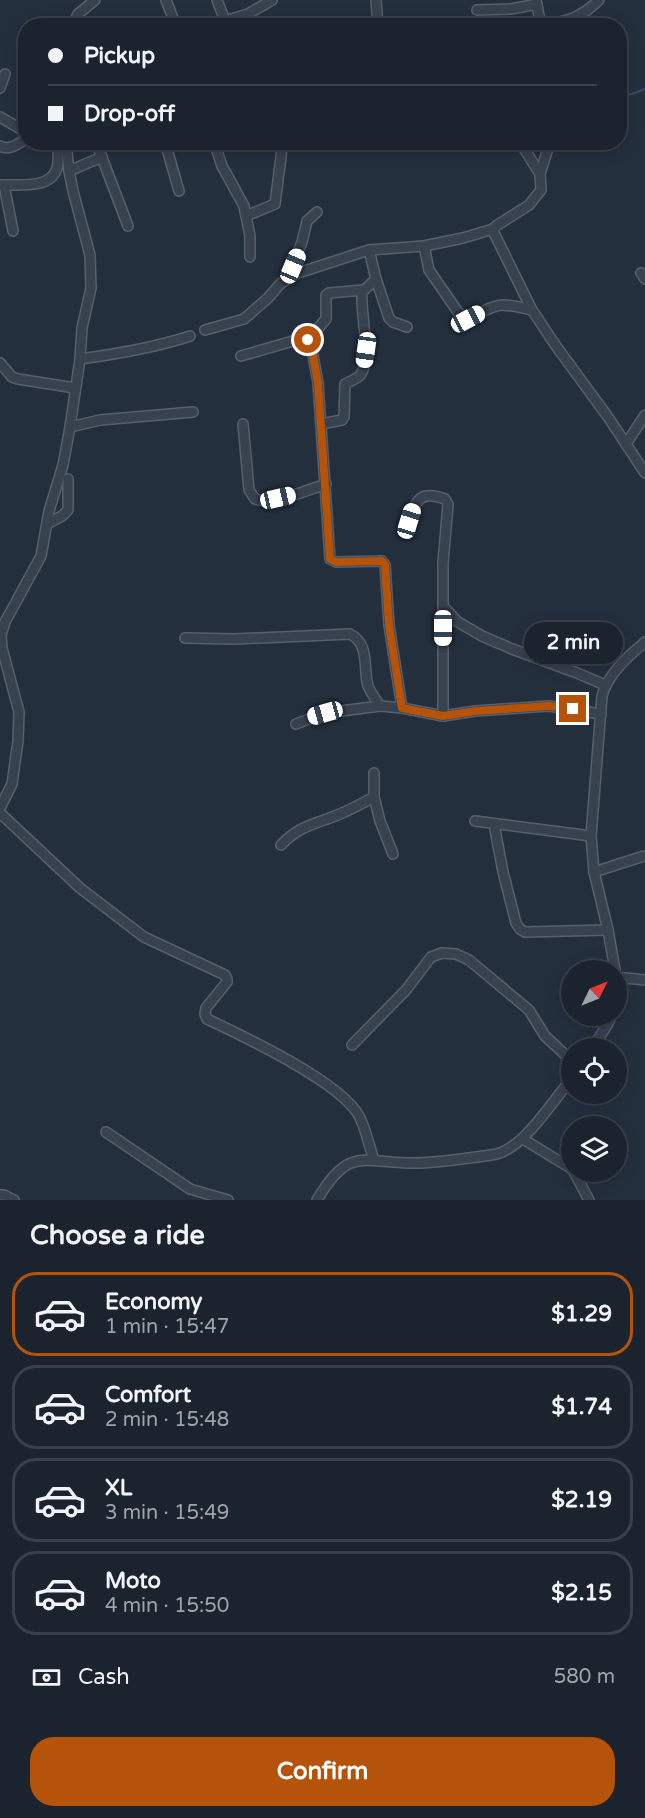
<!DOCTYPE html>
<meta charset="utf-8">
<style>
:root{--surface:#1b232e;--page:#242b36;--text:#f1f3f6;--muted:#a0a4aa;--line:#39404a;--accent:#b45309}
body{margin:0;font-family:"Varela Round",sans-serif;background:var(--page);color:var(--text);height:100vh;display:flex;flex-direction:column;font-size:22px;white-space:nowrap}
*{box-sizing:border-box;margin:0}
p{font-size:20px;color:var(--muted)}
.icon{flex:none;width:33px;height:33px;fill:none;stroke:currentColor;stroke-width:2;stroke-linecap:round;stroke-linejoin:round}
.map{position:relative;height:1200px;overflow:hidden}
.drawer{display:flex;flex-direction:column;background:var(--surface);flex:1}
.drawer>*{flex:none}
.banner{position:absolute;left:18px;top:18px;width:609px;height:132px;border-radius:24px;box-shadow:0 3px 15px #0003,0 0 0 2px var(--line);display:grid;align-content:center;height:132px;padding:0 30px;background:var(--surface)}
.needle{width:39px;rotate:47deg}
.tools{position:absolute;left:561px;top:960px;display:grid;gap:12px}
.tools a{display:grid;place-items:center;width:66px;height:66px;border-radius:50%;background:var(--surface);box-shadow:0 3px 15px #0003,0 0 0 2px var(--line);font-size:30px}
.end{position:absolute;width:27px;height:27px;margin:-14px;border:8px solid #b45309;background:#fff;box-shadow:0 0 0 3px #fff}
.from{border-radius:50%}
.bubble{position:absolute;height:42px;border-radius:21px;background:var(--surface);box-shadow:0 3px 15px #0003,0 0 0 2px var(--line);font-size:20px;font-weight:800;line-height:42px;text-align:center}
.car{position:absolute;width:18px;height:36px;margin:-18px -9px;border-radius:8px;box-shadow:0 0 4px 2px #0007;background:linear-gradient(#fff 24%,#345 0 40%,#fff 0 76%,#345 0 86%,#fff 0)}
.banner b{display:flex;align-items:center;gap:21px;height:57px;font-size:22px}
.banner b+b{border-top:2px solid var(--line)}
.banner i{width:15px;height:15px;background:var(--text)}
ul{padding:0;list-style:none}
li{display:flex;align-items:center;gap:18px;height:84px;margin:0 12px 9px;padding:0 18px;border:3px solid var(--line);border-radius:24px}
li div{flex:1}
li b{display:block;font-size:22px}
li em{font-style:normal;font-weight:800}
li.active{border-color:var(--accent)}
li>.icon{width:54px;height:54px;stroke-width:1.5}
h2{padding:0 30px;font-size:27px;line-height:72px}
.pay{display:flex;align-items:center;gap:15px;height:66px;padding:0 30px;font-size:22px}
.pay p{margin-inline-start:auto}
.cta{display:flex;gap:12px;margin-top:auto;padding:12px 30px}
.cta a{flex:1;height:69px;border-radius:24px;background:var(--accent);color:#fff;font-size:24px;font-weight:800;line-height:69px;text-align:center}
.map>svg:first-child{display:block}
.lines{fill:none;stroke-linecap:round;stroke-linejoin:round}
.stream{stroke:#394c67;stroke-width:2}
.minor-casing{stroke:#565f6c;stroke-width:12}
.minor{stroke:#38414e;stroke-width:9}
.route{stroke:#b45309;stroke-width:8}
</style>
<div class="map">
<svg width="645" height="1200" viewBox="0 0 645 1200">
<rect width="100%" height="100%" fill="#242f3e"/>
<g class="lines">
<!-- stream -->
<path class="stream" d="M620,95C628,97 637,92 645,89"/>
<defs>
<g id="minor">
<polyline points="166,0 176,26"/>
<polyline points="217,0 227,26"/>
<polyline points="376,0 378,26"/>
<polyline points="536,0 541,26"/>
<polyline points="477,10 511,9 537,4"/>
<polyline points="225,21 248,14 272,0"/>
<polyline points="72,26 78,14 95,0"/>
<path d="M544,26C568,20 581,18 599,0"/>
<polyline points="0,88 5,74"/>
<polyline points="0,117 26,132"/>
<polyline points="96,142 128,226"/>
<polyline points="165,142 179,191"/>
<polyline points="214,142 222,166 244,206 250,236 250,257"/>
<polyline points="520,142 540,174 541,190 529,205 496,226 493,229 494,233 532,310 556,346 608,417 645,473"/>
<path d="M0,146C10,151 17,144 26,139"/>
<polyline points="69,171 102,157"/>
<polyline points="540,174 550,142"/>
<path d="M0,185C17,184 51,190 57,168C59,161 58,151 58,144"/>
<polyline points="4,185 13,231"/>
<polyline points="246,216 275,204 282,149 284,146 291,142"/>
<path d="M424,246L429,270L458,312L465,319H468C499,303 498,302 532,310"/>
<polyline points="369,250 376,279 389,318 393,322 407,327"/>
<polyline points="641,273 645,279"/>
<polyline points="288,277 302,242 307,221 317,212"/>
<polyline points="205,330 244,319 268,298 281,283 298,273 369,250 424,246 463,238 493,229"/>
<polyline points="308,340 326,319 326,295 329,293 363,290"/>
<polyline points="241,356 300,339 308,340 311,344 318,383 330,559 336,562 382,561 385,565 389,625 402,708"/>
<path d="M80,359C117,354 154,348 190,336"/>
<polyline points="0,363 12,377 18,379 75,388"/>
<path d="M243,424L249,490L255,499C274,505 307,490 326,484"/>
<path d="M321,424L342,420L344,417L345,384C350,381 358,379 361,374C372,357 360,312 362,292L376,279"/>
<polyline points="70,427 100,420 193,412"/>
<polyline points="626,444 645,415"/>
<path d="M409,521C416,500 420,490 445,499L448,504L443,563V716"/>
<polyline points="47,524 62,516 68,510 68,479"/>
<polyline points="443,606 458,622 482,636 512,649 577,673 605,685"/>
<path d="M185,638L235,639L350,634C370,644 363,668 368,686C371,693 376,700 380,706"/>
<polyline points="296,724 325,713 380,706 402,708 443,716 475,711 549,706 601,714"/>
<polyline points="374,773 374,797 380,821 393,854"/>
<polyline points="0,808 12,784 18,741 19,712 2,648 1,635 5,622 41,556 49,511 63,465 70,427 80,359 82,328 91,288 90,255 73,191 69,171 66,143"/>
<path d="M0,813L80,888L144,937L225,975L227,979V982L206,1008L205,1014L207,1019C243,1036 341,1082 359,1116C366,1129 369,1146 374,1160"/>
<polyline points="475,821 591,836"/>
<polyline points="494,824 503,872 516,923 520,929 525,932 608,930"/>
<path d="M281,845C300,825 316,824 340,814C352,809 363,803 374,797"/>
<polyline points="594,872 644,856"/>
<path d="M615,970L608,930L594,872L591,836L602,696C608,674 627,657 645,642"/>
<polyline points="616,977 645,980"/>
<polyline points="352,1045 406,990 431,957 442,953 456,954 469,960 529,1010 545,1036 572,1061"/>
<polyline points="592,1048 608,1024 611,1016"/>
<polyline points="106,1132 190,1189 228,1200"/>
<polyline points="523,1139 572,1169"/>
<polyline points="574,1172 589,1200"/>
<polyline points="0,1195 4,1195 14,1200"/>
<path d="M317,1200C351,1142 366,1165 419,1163C445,1162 471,1158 497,1154C525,1146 553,1101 572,1078"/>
</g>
</defs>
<!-- minor casing -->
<use href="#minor" class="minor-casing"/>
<!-- minor -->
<use href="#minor" class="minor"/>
</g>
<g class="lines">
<!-- route -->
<polyline class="route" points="308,340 311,344 318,383 330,559 336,562 382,561 385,565 389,625 402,708 443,716 476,711 549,706 573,709"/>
</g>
</svg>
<div class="tools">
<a><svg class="needle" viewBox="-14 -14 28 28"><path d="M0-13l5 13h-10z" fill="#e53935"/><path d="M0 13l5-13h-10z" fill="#a0a4aa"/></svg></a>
<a><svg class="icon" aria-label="locate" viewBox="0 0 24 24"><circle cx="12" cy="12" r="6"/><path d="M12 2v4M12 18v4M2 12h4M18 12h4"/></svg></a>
<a><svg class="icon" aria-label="layers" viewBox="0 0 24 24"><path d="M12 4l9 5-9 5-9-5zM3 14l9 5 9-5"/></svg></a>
</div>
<i class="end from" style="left:308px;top:340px"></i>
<i class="end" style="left:573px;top:709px"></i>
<div class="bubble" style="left:524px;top:622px;width:99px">2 min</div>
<i class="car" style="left:293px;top:266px;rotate:23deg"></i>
<i class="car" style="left:468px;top:319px;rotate:62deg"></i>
<i class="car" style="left:366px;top:350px;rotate:188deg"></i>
<i class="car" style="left:278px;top:498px;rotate:77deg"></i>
<i class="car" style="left:409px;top:521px;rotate:17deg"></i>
<i class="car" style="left:443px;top:628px;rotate:180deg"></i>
<i class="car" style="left:325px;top:713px;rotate:254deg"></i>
<div class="banner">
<b><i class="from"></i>Pickup</b>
<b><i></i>Drop-off</b>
</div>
</div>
<section class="drawer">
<h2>Choose a ride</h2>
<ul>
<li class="active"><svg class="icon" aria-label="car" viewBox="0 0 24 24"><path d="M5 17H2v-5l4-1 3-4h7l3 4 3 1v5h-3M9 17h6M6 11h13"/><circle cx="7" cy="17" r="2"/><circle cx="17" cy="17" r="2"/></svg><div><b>Economy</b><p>1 min · 15:47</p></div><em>$1.29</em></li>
<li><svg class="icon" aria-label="car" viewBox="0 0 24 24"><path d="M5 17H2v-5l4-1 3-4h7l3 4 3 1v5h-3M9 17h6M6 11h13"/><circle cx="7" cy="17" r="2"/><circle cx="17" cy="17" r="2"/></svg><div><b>Comfort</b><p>2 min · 15:48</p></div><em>$1.74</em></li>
<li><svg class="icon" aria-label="car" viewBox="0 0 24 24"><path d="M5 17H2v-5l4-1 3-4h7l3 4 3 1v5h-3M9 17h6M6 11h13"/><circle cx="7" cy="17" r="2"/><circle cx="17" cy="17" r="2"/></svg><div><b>XL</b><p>3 min · 15:49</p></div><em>$2.19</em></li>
<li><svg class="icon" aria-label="car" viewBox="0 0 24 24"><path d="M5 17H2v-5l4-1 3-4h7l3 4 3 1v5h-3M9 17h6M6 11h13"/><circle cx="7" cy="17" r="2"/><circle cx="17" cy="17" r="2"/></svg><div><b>Moto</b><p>4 min · 15:50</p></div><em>$2.15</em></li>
</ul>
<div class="pay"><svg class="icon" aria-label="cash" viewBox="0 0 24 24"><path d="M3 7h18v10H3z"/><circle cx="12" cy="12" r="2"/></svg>Cash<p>580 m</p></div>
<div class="cta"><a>Confirm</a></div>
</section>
